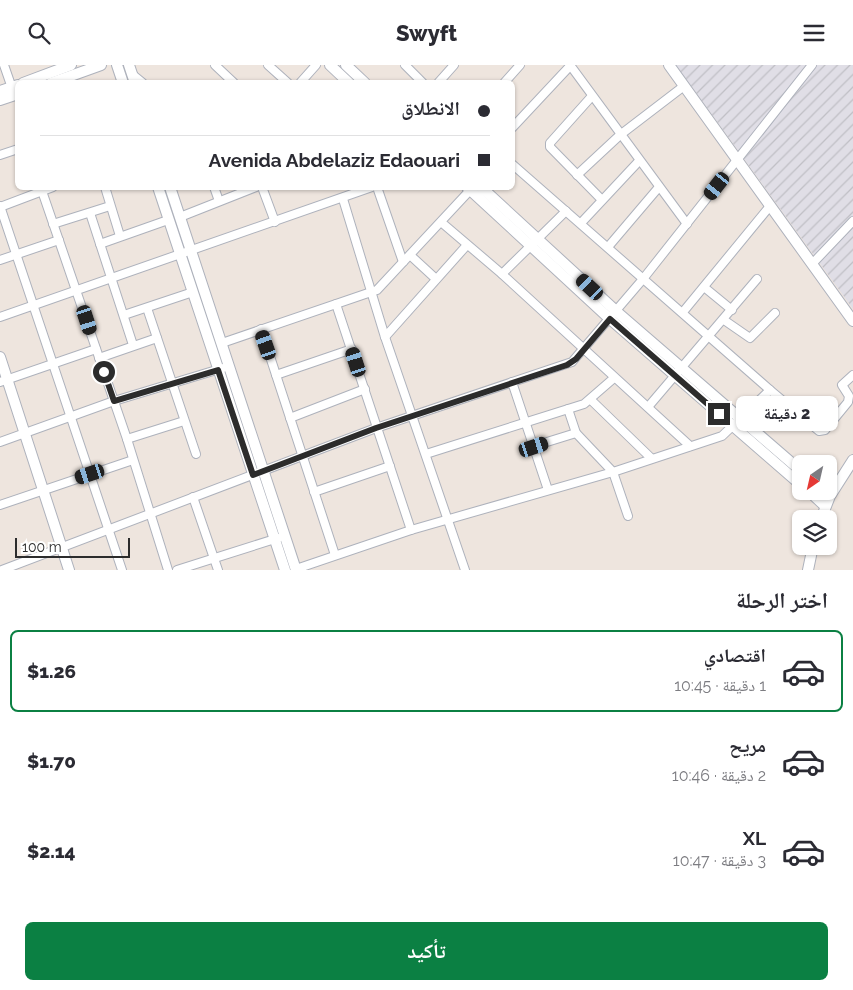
<!DOCTYPE html>
<html lang="ar">
<meta charset="utf-8">
<style>
:root{--surface:#fff;--page:#f2f2f3;--text:#2b2b33;--muted:#7c7c81;--line:#e1e1e2;--accent:#0b8043}
body{margin:0;font-family:Raleway,"Noto Naskh Arabic",sans-serif;background:var(--page);color:var(--text);direction:rtl;height:100vh;display:flex;flex-direction:column;font-size:19px;white-space:nowrap}
*{box-sizing:border-box;margin:0}
p{font-size:16px;color:var(--muted)}
.icon{flex:none;width:28px;height:28px;fill:none;stroke:currentColor;stroke-width:2;stroke-linecap:round;stroke-linejoin:round}
.map{position:relative;height:505px;overflow:hidden;direction:ltr}
.panel{display:flex;flex-direction:column;background:var(--surface);flex:1}
.panel>*{flex:none}
.banner{position:absolute;left:15px;top:15px;width:500px;height:110px;border-radius:8px;box-shadow:0 1px 4px #0004;direction:rtl;display:grid;align-content:center;height:110px;padding:0 25px;background:var(--surface)}
.needle{width:32px;rotate:214deg}
.tools{position:absolute;left:792px;top:390px;display:grid;gap:10px}
.tools a{display:grid;place-items:center;width:45px;height:45px;border-radius:8px;background:var(--surface);box-shadow:0 1px 4px #0004;font-size:25px}
.scale{position:absolute;left:15px;bottom:12px;width:115px;box-sizing:border-box;padding-left:5px;border:2px solid #2c2c2c;border-top:0;font-size:14px;line-height:18px;white-space:nowrap;color:#2c2c2c;-webkit-text-stroke:4px #fff;paint-order:stroke}
.end{position:absolute;width:22px;height:22px;margin:-11px;border:6px solid #2c2c2c;background:#fff;box-shadow:0 0 0 2px #fff}
.from{border-radius:50%}
.bubble{position:absolute;height:35px;border-radius:8px;background:var(--surface);box-shadow:0 1px 4px #0004;font-size:16px;font-weight:800;line-height:35px;text-align:center;direction:rtl}
.car{position:absolute;width:15px;height:30px;margin:-15px -8px;border-radius:6px;box-shadow:0 0 4px 1px #0007;background:linear-gradient(#222 24%,#8ab4d8 0 40%,#222 0 76%,#8ab4d8 0 86%,#222 0)}
.banner b{display:flex;align-items:center;gap:18px;height:48px;font-size:19px}
.banner b+b{border-top:1px solid var(--line)}
.banner i{width:12px;height:12px;background:var(--text)}
ul{padding:0;list-style:none}
li{display:flex;align-items:center;gap:15px;height:82px;margin:0 10px 8px;padding:0 15px;border:2px solid transparent;border-radius:8px}
li div{flex:1}
li b{display:block;font-size:19px}
li em{font-style:normal;font-weight:800}
li.active{border-color:var(--accent)}
li>.icon{width:45px;height:45px;stroke-width:1.5}
h2{padding:0 25px;font-size:22px;line-height:60px}
.button{display:flex;gap:10px;margin-top:auto;padding:10px 25px}
.button a{flex:1;height:58px;border-radius:8px;background:var(--accent);color:#fff;font-size:20px;font-weight:800;line-height:58px;text-align:center}
header{display:flex;justify-content:space-between;align-items:center;height:65px;padding:0 25px;background:var(--surface);font-size:22px;font-weight:800}
.map>svg:first-child{display:block}
.industrial{fill:url(#industrial-furrows)}
.lines{fill:none;stroke-linecap:round;stroke-linejoin:round}
.street-casing{stroke:#aeb2bc;stroke-width:10}
.secondary-casing{stroke:#aeb2bc;stroke-width:12}
.street{stroke:#fff;stroke-width:8}
.secondary{stroke:#fff;stroke-width:10}
.route{stroke:#2c2c2c;stroke-width:6}
</style>
<header><svg class="icon" aria-label="menu" viewBox="0 0 24 24"><path d="M4 6h16M4 12h16M4 18h16"/></svg>Swyft<svg class="icon" aria-label="search" viewBox="0 0 24 24"><circle cx="10" cy="10" r="6"/><path d="M15 15l6 6"/></svg></header>
<div class="map">
<svg width="853" height="505" viewBox="0 0 853 505">
<defs>
<pattern id="industrial-furrows" width="10" height="10" patternUnits="userSpaceOnUse" patternTransform="scale(1.25)"><rect width="10" height="10" fill="#e0dee6"/><path d="M-1 1l2-2M0 10L10 0M9 11l2-2" fill="none" stroke="#c0bfc5"/></pattern>
</defs>
<rect width="100%" height="100%" fill="#eee5de"/>
<!-- industrial -->
<polygon class="industrial" points="676,0 853,0 853,244"/>
<g class="lines">
<defs>
<g id="street">
<polyline points="4,0 13,26"/>
<polyline points="215,0 234,18"/>
<polyline points="268,0 288,18"/>
<polyline points="405,0 423,18"/>
<polyline points="570,0 687,159"/>
<polyline points="132,9 143,18"/>
<polyline points="300,18 316,0"/>
<polyline points="438,18 454,0"/>
<polyline points="504,18 520,0"/>
<polyline points="592,31 550,78 550,82 602,135"/>
<polyline points="512,63 570,1"/>
<polyline points="0,90 18,84"/>
<polyline points="512,99 770,325 819,366 825,365 848,337 849,331 842,320 853,310"/>
<polyline points="577,110 620,70 684,21"/>
<polyline points="105,122 120,171"/>
<polyline points="214,122 219,136"/>
<polyline points="262,122 275,157"/>
<polyline points="377,122 403,197"/>
<polyline points="42,126 127,374 168,505"/>
<polyline points="343,134 385,272 465,505"/>
<polyline points="0,141 122,505"/>
<polyline points="0,142 53,122"/>
<polyline points="90,148 133,280"/>
<polyline points="180,152 256,122"/>
<polyline points="441,157 502,209 690,381"/>
<polyline points="581,158 639,96"/>
<polyline points="53,159 110,141"/>
<polyline points="100,179 168,155"/>
<polyline points="608,182 659,122"/>
<polyline points="410,190 436,214"/>
<polyline points="0,195 59,175"/>
<polyline points="812,199 853,156"/>
<polyline points="502,209 566,146"/>
<polyline points="704,222 732,245"/>
<polyline points="336,239 411,465"/>
<polyline points="147,243 196,389"/>
<polyline points="683,247 770,141"/>
<polyline points="124,250 193,227"/>
<polyline points="0,252 372,122"/>
<polyline points="724,255 750,273 775,248"/>
<polyline points="261,264 335,490"/>
<polyline points="385,272 467,180"/>
<polyline points="222,278 377,225 473,122"/>
<polyline points="99,293 157,273"/>
<polyline points="276,310 352,284"/>
<polyline points="0,317 96,284"/>
<polyline points="512,317 548,425"/>
<polyline points="591,335 651,393"/>
<polyline points="648,342 757,214"/>
<polyline points="568,344 576,368 613,407 628,451"/>
<polyline points="290,353 365,324"/>
<polyline points="127,374 184,356"/>
<polyline points="0,377 114,336 223,303"/>
<polyline points="534,381 576,368"/>
<polyline points="426,389 584,339 614,313"/>
<polyline points="314,427 390,401"/>
<polyline points="193,432 218,505"/>
<polyline points="0,440 133,395"/>
<polyline points="296,504 411,465 613,407 722,371 770,325"/>
<polyline points="2,505 376,363 572,297 643,214 812,0"/>
<polyline points="177,505 278,473"/>
</g>
<g id="secondary">
<polyline points="117,0 123,18"/>
<polyline points="129,0 135,18"/>
<polyline points="330,0 349,18"/>
<polyline points="346,0 365,18"/>
<polyline points="669,0 853,256"/>
<polyline points="23,18 71,0"/>
<polyline points="51,18 101,0"/>
<polyline points="0,26 18,20"/>
<polyline points="0,35 18,29"/>
<polyline points="158,122 285,505"/>
<polyline points="170,122 296,505"/>
<polyline points="467,122 610,254 801,420"/>
<polyline points="481,122 617,247 801,406"/>
<polyline points="0,292 69,505"/>
<polyline points="809,426 825,441"/>
<polyline points="821,454 830,431 853,395"/>
<polyline points="808,505 813,481"/>
</g>
</defs>
<!-- street casing -->
<use href="#street" class="street-casing"/>
<!-- secondary casing -->
<use href="#secondary" class="secondary-casing"/>
<!-- street -->
<use href="#street" class="street"/>
<!-- secondary -->
<use href="#secondary" class="secondary"/>
</g>
<g class="lines">
<!-- route -->
<polyline class="route" points="104,307 114,336 218,305 253,410 376,363 567,300 576,294 610,254 719,349"/>
</g>
</svg>
<div class="tools">
<a><svg class="needle" viewBox="-14 -14 28 28"><path d="M0-13l5 13h-10z" fill="#e53935"/><path d="M0 13l5-13h-10z" fill="#7c7c81"/></svg></a>
<a><svg class="icon" aria-label="layers" viewBox="0 0 24 24"><path d="M12 4l9 5-9 5-9-5zM3 14l9 5 9-5"/></svg></a>
</div>
<div class="scale">100 m</div>
<i class="end from" style="left:104px;top:307px"></i>
<i class="end" style="left:719px;top:349px"></i>
<div class="bubble" style="left:736px;top:331px;width:102px">2 دقيقة</div>
<i class="car" style="left:717px;top:121px;rotate:218deg"></i>
<i class="car" style="left:590px;top:222px;rotate:313deg"></i>
<i class="car" style="left:87px;top:255px;rotate:162deg"></i>
<i class="car" style="left:266px;top:280px;rotate:341deg"></i>
<i class="car" style="left:356px;top:297px;rotate:342deg"></i>
<i class="car" style="left:534px;top:382px;rotate:72deg"></i>
<i class="car" style="left:90px;top:409px;rotate:252deg"></i>
<div class="banner">
<b><i class="from"></i>الانطلاق</b>
<b><i></i>Avenida Abdelaziz Edaouari</b>
</div>
</div>
<section class="panel">
<h2>اختر الرحلة</h2>
<ul>
<li class="active"><svg class="icon" aria-label="car" viewBox="0 0 24 24"><path d="M5 17H2v-5l4-1 3-4h7l3 4 3 1v5h-3M9 17h6M6 11h13"/><circle cx="7" cy="17" r="2"/><circle cx="17" cy="17" r="2"/></svg><div><b>اقتصادي</b><p>1 دقيقة · 10:45</p></div><em>$1.26</em></li>
<li><svg class="icon" aria-label="car" viewBox="0 0 24 24"><path d="M5 17H2v-5l4-1 3-4h7l3 4 3 1v5h-3M9 17h6M6 11h13"/><circle cx="7" cy="17" r="2"/><circle cx="17" cy="17" r="2"/></svg><div><b>مريح</b><p>2 دقيقة · 10:46</p></div><em>$1.70</em></li>
<li><svg class="icon" aria-label="car" viewBox="0 0 24 24"><path d="M5 17H2v-5l4-1 3-4h7l3 4 3 1v5h-3M9 17h6M6 11h13"/><circle cx="7" cy="17" r="2"/><circle cx="17" cy="17" r="2"/></svg><div><b>XL</b><p>3 دقيقة · 10:47</p></div><em>$2.14</em></li>
</ul>
<div class="button"><a>تأكيد</a></div>
</section>
